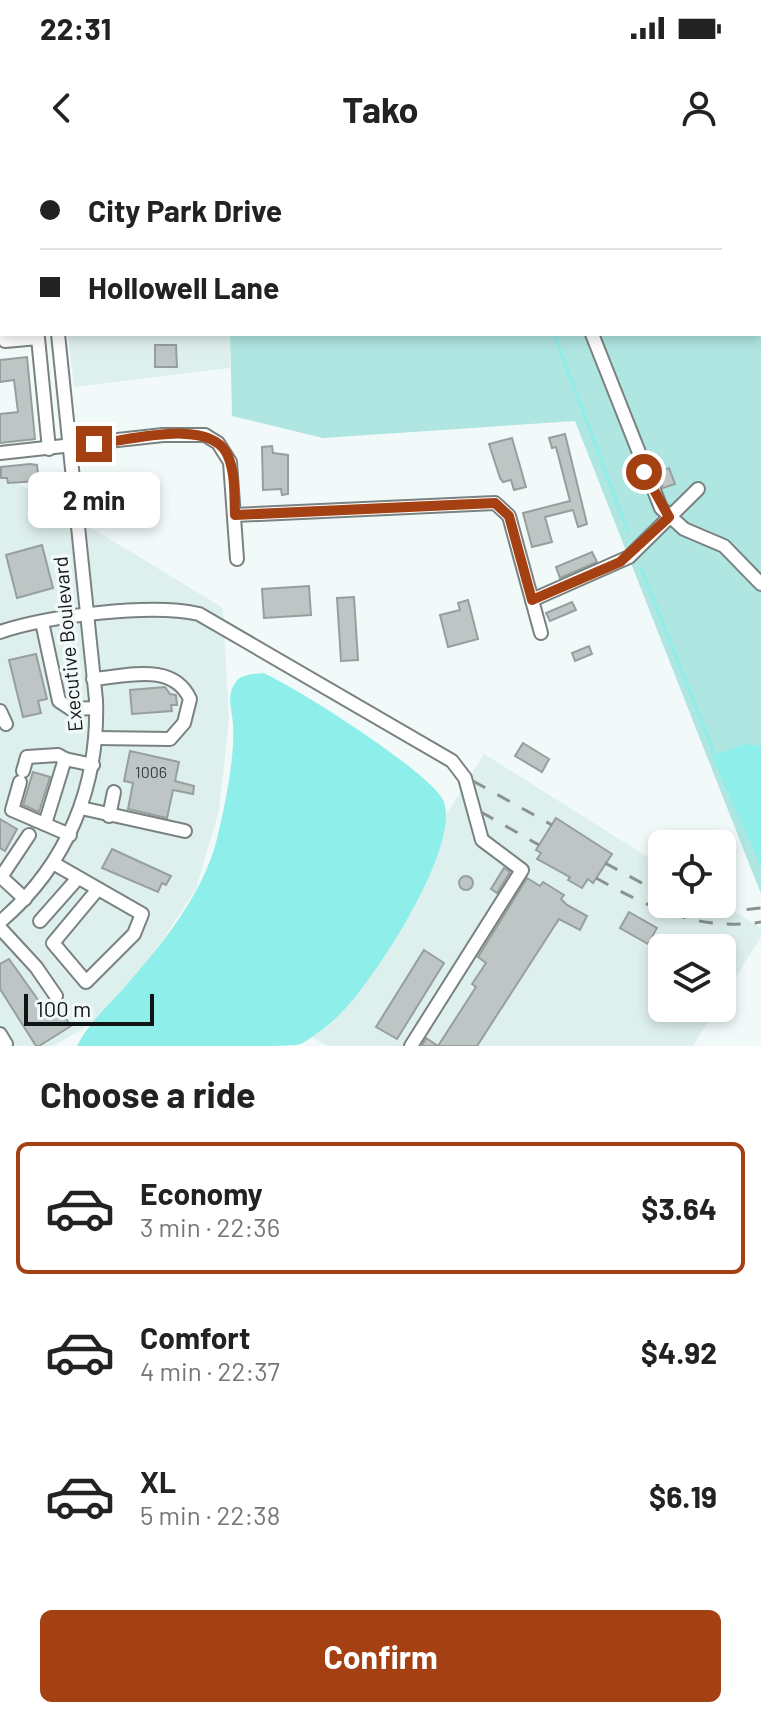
<!DOCTYPE html>
<meta charset="utf-8">
<style>
:root{--surface:#fff;--page:#f6f6f6;--text:#222;--muted:#767676;--line:#e0e0e0;--accent:#a54012}
body{margin:0;font-family:Barlow,sans-serif;background:var(--page);color:var(--text);height:100vh;display:flex;flex-direction:column;font-size:30px;white-space:nowrap}
*{box-sizing:border-box;margin:0}
p{font-size:26px;color:var(--muted)}
.icon{flex:none;width:44px;height:44px;fill:none;stroke:currentColor;stroke-width:2;stroke-linecap:round;stroke-linejoin:round}
.map{position:relative;height:886px;overflow:hidden}
.drawer{display:flex;flex-direction:column;background:var(--surface);flex:1}
.drawer>*{flex:none}
.banner{position:absolute;left:0px;top:0px;width:762px;height:176px;box-shadow:0 4px 12px #0003;display:grid;align-content:center;height:176px;padding:0 40px;background:var(--surface)}
.tools{position:absolute;left:648px;top:670px;display:grid;gap:16px}
.tools a{display:grid;place-items:center;width:88px;height:88px;border-radius:12px;background:var(--surface);box-shadow:0 4px 12px #0003;font-size:40px}
.scale{position:absolute;left:24px;bottom:20px;width:130px;box-sizing:border-box;padding-left:8px;border:4px solid #111414;border-top:0;font-size:22px;line-height:28px;white-space:nowrap;color:#111414;-webkit-text-stroke:6px #f1f9f9;paint-order:stroke}
.end{position:absolute;width:36px;height:36px;margin:-18px;border:10px solid #a54012;background:#fff;box-shadow:0 0 0 4px #fff}
.from{border-radius:50%}
.bubble{position:absolute;height:56px;border-radius:12px;background:var(--surface);box-shadow:0 4px 12px #0003;font-size:26px;font-weight:700;line-height:56px;text-align:center}
.banner b{display:flex;align-items:center;gap:28px;height:76px;font-size:30px}
.banner b+b{border-top:2px solid var(--line)}
.banner i{width:20px;height:20px;background:var(--text)}
ul{padding:0;list-style:none}
li{display:flex;align-items:center;gap:24px;height:132px;margin:0 16px 12px;padding:0 24px;border:4px solid transparent;border-radius:12px}
li div{flex:1}
li b{display:block;font-size:30px}
li em{font-style:normal;font-weight:700}
li.selected{border-color:var(--accent)}
li>.icon{width:72px;height:72px;stroke-width:1.5}
h2{padding:0 40px;font-size:36px;line-height:96px}
.primary-button{display:flex;gap:16px;margin-top:auto;padding:16px 40px}
.primary-button a{flex:1;height:92px;border-radius:12px;background:var(--accent);color:#fff;font-size:32px;font-weight:700;line-height:92px;text-align:center}
.status{display:flex;justify-content:space-between;align-items:center;height:56px;padding:0 40px;background:var(--surface);direction:ltr}
.status svg{height:22px;fill:currentColor}
header{display:flex;justify-content:space-between;align-items:center;height:104px;padding:0 40px;background:var(--surface);font-size:36px;font-weight:700}
.map>svg:first-child{display:block}
.built{fill:#def0ee}
.green{fill:#afe6e2}
.water{fill:#8eeee9}
.lines{fill:none;stroke-linecap:round;stroke-linejoin:round}
.stream{stroke:#8eeee9;stroke-width:3}
.building{fill:#bec6c5;stroke:#979f9e;stroke-width:2}
.minor-casing{stroke:#7a8281;stroke-width:16}
.minor{stroke:#fff;stroke-width:12}
.rail{stroke:#8b9191;stroke-width:3;stroke-dasharray:14 14;stroke-linecap:butt}
.route{stroke:#a54012;stroke-width:10}
.labels{text-anchor:middle;stroke-width:7;stroke-linejoin:round;paint-order:stroke}
.number-label{font-size:16px;fill:#3c4040}
.street-label{font-size:20px;fill:#111414;stroke:#f1f9f9}
</style>
<div class="status"><b>22:31</b><svg viewBox="0 0 49 12"><path d="M0 12V9h3v3zM5 12V6h3v6zM10 12V3h3v9zM15 12V0h3v12zM26 1h20v11H26zM47 4h2v5h-2z"/></svg></div>
<header><svg class="icon" aria-label="back" viewBox="0 0 24 24"><path d="M15 5l-7 7 7 7"/></svg>Tako<svg class="icon" aria-label="person" viewBox="0 0 24 24"><circle cx="12" cy="8" r="4"/><path d="M4 21q1-7 8-7t8 7"/></svg></header>
<div class="map">
<svg width="761" height="886" viewBox="0 0 761 886">
<rect width="100%" height="100%" fill="#f1f9f9"/>
<!-- built -->
<g class="built">
<polygon points="68,174 230,174 230,208 74,227"/>
<polygon points="0,312 223,448 229,560 219,650 196,729 149,800 95,862 53,886 0,886"/>
<polygon points="484,594 662,706 662,744 722,744 761,768 761,777 722,839 722,788 662,788 662,848 717,848 693,886 327,886 309,875"/>
</g>
<!-- green -->
<polygon class="green" points="55,0 761,0 761,734 575,261 323,278 232,256 230,174 760,174 760,2"/>
<!-- water -->
<g class="water">
<path d="M263,513C293,525 435,615 444,642C460,689 373,823 339,855C329,865 313,877 301,884C293,886 270,886 259,886C198,886 137,886 77,886C87,865 107,847 123,829C160,787 203,735 217,679C225,645 235,599 233,564C232,550 226,536 235,523C240,514 254,514 263,513Z"/>
<polygon points="744,584 761,586 761,708 712,596"/>
</g>
<g class="lines">
<!-- stream -->
<g class="stream">
<polyline points="554,174 628,372"/>
<polyline points="641,408 715,595"/>
</g>
</g>
<!-- building -->
<g class="building">
<polygon points="155,185 176,185 177,207 155,207"/>
<polygon points="27,197 35,279 0,283 0,254 18,252 14,220 0,222 0,200"/>
<polygon points="565,274 587,364 578,367 573,350 545,357 552,382 532,387 523,353 570,341 556,287 552,288 549,278"/>
<polygon points="512,278 526,327 514,330 511,320 503,322 500,318 489,284"/>
<polygon points="272,286 273,293 288,295 288,334 282,335 281,329 263,330 262,287"/>
<polygon points="30,304 37,305 39,321 8,323 7,318 1,318 1,307"/>
<polygon points="669,308 675,324 663,328 657,313"/>
<polygon points="42,385 53,428 17,438 6,395"/>
<polygon points="592,392 597,402 560,418 556,407"/>
<polygon points="309,426 311,455 264,458 262,429"/>
<polygon points="354,437 358,500 341,501 337,438"/>
<polygon points="468,440 478,479 448,487 440,455 460,450 458,443"/>
<polygon points="572,442 576,450 550,461 546,453"/>
<polygon points="589,486 592,494 575,501 572,493"/>
<polygon points="36,494 47,539 38,541 41,553 23,557 9,500"/>
<polygon points="165,527 170,534 176,535 177,545 171,545 172,551 132,554 130,530"/>
<polygon points="523,583 549,599 542,612 515,596"/>
<polygon points="130,591 179,602 175,621 194,626 193,634 173,630 167,658 128,649 133,623 124,621"/>
<polygon points="33,612 50,617 39,652 23,645"/>
<polygon points="556,658 612,694 593,723 588,719 582,728 568,720 570,717 537,699 541,693 536,690"/>
<polygon points="0,659 17,669 5,691 0,688"/>
<polygon points="112,689 171,716 166,725 162,723 158,732 102,708"/>
<polygon points="504,708 510,712 497,733 491,729"/>
<circle cx="466" cy="723" r="7"/>
<polygon points="527,718 540,726 543,722 564,735 561,739 567,745 587,756 580,770 559,759 477,886 422,886 426,878 438,886 476,827 472,824 486,803 478,797"/>
<polygon points="629,752 657,768 648,784 620,768"/>
<polygon points="424,790 444,803 397,879 376,867"/>
<polygon points="9,799 51,858 61,852 71,866 39,886 36,886 0,829 0,804"/>
</g>
<g class="lines">
<defs>
<g id="minor">
<polyline points="39,0 39,2"/>
<polyline points="398,0 399,2"/>
<polyline points="412,0 412,2"/>
<polyline points="549,2 553,0"/>
<polyline points="740,2 742,0"/>
<polyline points="0,39 2,39"/>
<polyline points="0,128 2,149"/>
<polyline points="760,145 761,146"/>
<polyline points="0,165 2,165"/>
<polyline points="4,174 5,181 38,178 49,289"/>
<polyline points="592,174 661,348 684,369 724,386 761,424"/>
<polyline points="0,293 163,275 205,275 218,283 230,302 237,399"/>
<polyline points="235,355 495,343 509,356 541,473"/>
<polyline points="532,440 629,397 698,329"/>
<polyline points="42,462 59,541 71,549 96,548"/>
<path d="M0,472C47,456 151,443 199,454L452,601L465,618L482,680L522,710L411,886"/>
<path d="M93,519C128,516 173,502 190,539L184,563L170,579L96,578"/>
<polyline points="0,551 6,564"/>
<polyline points="23,611 27,597 58,595 65,599"/>
<polyline points="20,622 12,650 70,675"/>
<polyline points="81,648 185,671"/>
<polyline points="109,656 114,632"/>
<polyline points="45,664 65,599 93,605"/>
<polyline points="53,703 142,754 134,774 86,822 53,783 98,729"/>
<polyline points="0,716 25,739"/>
<polyline points="1,717 29,675"/>
<polyline points="40,761 78,718"/>
<path d="M0,762C67,705 99,627 96,540L58,174"/>
<polyline points="0,768 36,807 56,836"/>
<polyline points="0,874 6,884"/>
</g>
</defs>
<!-- minor casing -->
<use href="#minor" class="minor-casing"/>
<!-- minor -->
<use href="#minor" class="minor"/>
<!-- rail -->
<g class="rail">
<polyline points="473,621 552,665"/>
<polyline points="481,652 539,685"/>
<polyline points="605,703 662,734"/>
<path d="M596,718C648,747 699,772 761,762"/>
<polyline points="691,744 741,750 761,748"/>
</g>
</g>
<g class="lines">
<!-- route -->
<path class="route" d="M94,284C128,281 206,258 226,292C236,310 234,336 235,355L495,343L509,356L532,440L620,402L669,357L644,312"/>
</g>
<g class="labels">
<!-- number labels -->
<g class="number-label">
<text x="151" y="618">1006</text>
</g>
<!-- street labels -->
<g class="street-label">
<text transform="translate(68 484) rotate(-95)" y="7">Executive Boulevard</text>
</g>
</g>
</svg>
<div class="tools">
<a><svg class="icon" aria-label="locate" viewBox="0 0 24 24"><circle cx="12" cy="12" r="6"/><path d="M12 2v4M12 18v4M2 12h4M18 12h4"/></svg></a>
<a><svg class="icon" aria-label="layers" viewBox="0 0 24 24"><path d="M12 4l9 5-9 5-9-5zM3 14l9 5 9-5"/></svg></a>
</div>
<div class="scale">100 m</div>
<i class="end from" style="left:644px;top:312px"></i>
<i class="end" style="left:94px;top:284px"></i>
<div class="bubble" style="left:28px;top:312px;width:132px">2 min</div>
<div class="banner">
<b><i class="from"></i>City Park Drive</b>
<b><i></i>Hollowell Lane</b>
</div>
</div>
<section class="drawer">
<h2>Choose a ride</h2>
<ul>
<li class="selected"><svg class="icon" aria-label="car" viewBox="0 0 24 24"><path d="M5 17H2v-5l4-1 3-4h7l3 4 3 1v5h-3M9 17h6M6 11h13"/><circle cx="7" cy="17" r="2"/><circle cx="17" cy="17" r="2"/></svg><div><b>Economy</b><p>3 min · 22:36</p></div><em>$3.64</em></li>
<li><svg class="icon" aria-label="car" viewBox="0 0 24 24"><path d="M5 17H2v-5l4-1 3-4h7l3 4 3 1v5h-3M9 17h6M6 11h13"/><circle cx="7" cy="17" r="2"/><circle cx="17" cy="17" r="2"/></svg><div><b>Comfort</b><p>4 min · 22:37</p></div><em>$4.92</em></li>
<li><svg class="icon" aria-label="car" viewBox="0 0 24 24"><path d="M5 17H2v-5l4-1 3-4h7l3 4 3 1v5h-3M9 17h6M6 11h13"/><circle cx="7" cy="17" r="2"/><circle cx="17" cy="17" r="2"/></svg><div><b>XL</b><p>5 min · 22:38</p></div><em>$6.19</em></li>
</ul>
<div class="primary-button"><a>Confirm</a></div>
</section>
